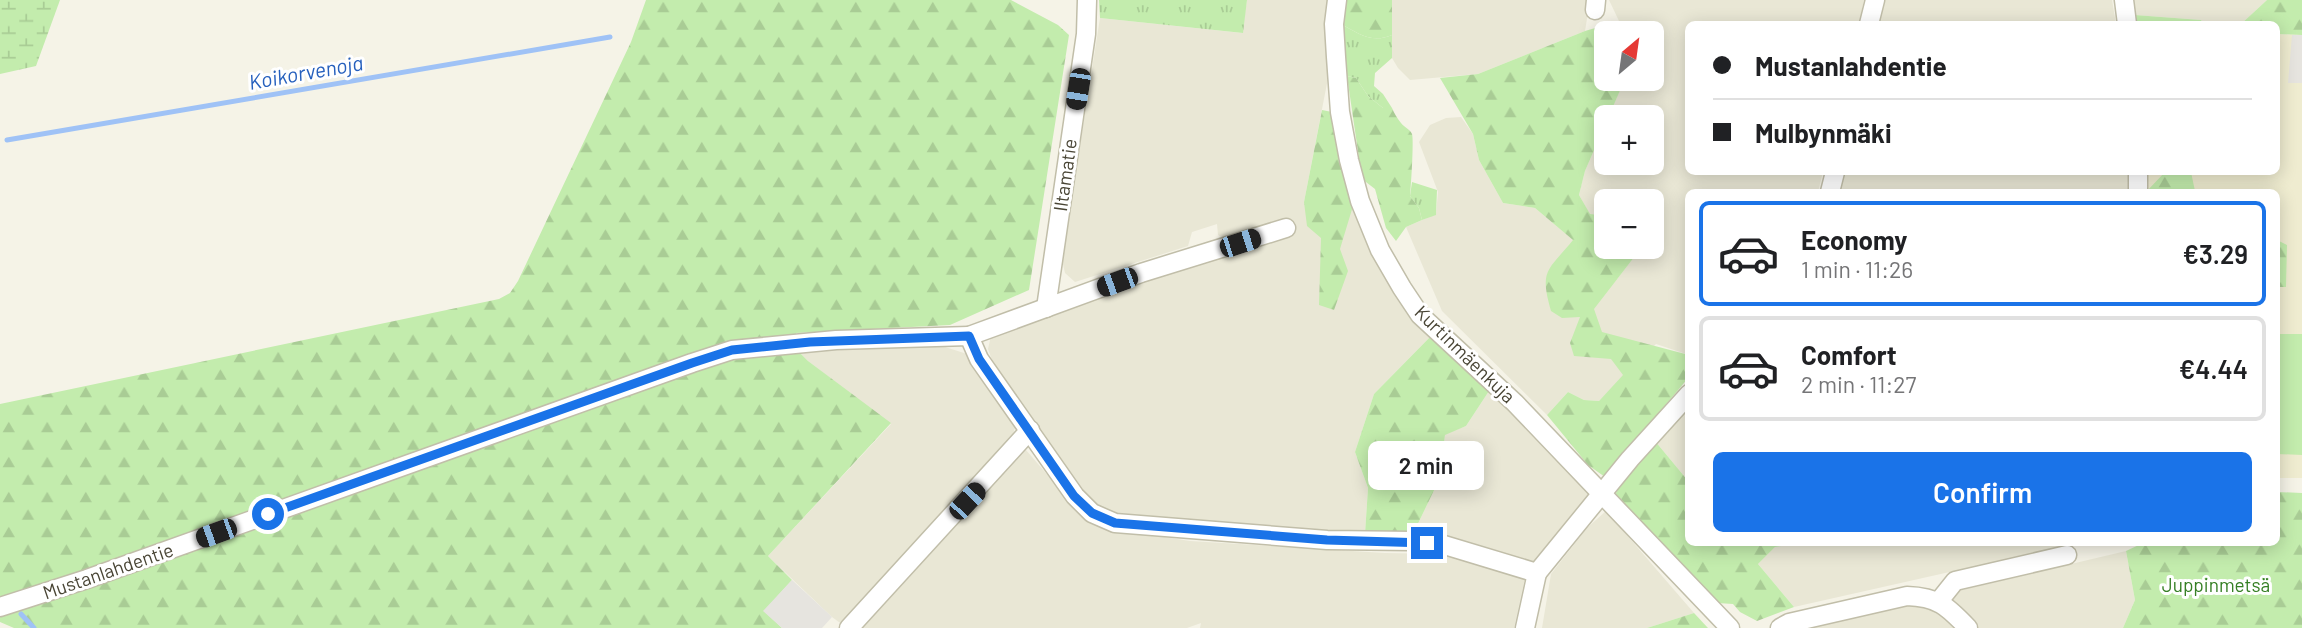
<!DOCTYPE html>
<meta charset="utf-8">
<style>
:root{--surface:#fff;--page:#f2f2f2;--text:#202124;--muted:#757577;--line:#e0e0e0;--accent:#1a73e8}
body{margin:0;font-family:Barlow,sans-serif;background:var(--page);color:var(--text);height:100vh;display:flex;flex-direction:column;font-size:26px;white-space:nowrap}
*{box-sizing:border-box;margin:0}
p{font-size:23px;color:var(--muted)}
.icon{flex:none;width:38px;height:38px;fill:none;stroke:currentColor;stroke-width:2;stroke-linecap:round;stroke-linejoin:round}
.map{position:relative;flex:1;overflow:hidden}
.side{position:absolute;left:1685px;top:189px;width:595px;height:357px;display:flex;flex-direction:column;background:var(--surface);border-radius:10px;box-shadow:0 4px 18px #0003}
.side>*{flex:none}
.guide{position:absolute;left:1685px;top:21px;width:595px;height:154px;border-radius:10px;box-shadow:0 4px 18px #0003;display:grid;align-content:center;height:154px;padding:0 28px;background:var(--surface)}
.needle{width:46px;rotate:29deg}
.buttons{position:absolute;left:1594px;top:21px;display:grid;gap:14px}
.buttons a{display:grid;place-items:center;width:70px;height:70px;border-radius:10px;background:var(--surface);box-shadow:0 4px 18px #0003;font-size:35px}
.end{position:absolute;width:32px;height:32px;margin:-16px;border:9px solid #1a73e8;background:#fff;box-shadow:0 0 0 4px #fff}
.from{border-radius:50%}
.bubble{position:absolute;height:49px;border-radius:10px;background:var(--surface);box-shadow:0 4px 18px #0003;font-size:23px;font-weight:600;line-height:49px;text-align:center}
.car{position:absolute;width:21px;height:42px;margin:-21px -10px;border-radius:9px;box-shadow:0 0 5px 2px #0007;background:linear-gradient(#222 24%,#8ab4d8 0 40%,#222 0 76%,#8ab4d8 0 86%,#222 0)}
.guide b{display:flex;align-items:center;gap:24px;height:66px;font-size:26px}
.guide b+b{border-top:2px solid var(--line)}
.guide i{width:18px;height:18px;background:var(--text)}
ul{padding:12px 0 0;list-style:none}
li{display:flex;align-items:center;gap:21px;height:105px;margin:0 14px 10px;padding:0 14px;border:4px solid var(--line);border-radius:10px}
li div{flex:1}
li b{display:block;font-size:26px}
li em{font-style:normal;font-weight:600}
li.active{border-color:var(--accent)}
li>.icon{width:63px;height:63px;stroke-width:1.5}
.primary-button{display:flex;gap:14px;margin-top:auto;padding:14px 28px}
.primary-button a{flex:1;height:80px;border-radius:10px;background:var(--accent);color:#fff;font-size:28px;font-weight:600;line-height:80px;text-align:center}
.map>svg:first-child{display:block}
.residential{fill:#e9e7d5}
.education{fill:#efecd0}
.grass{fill:url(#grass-tufts)}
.forest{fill:url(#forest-firs)}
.wetland{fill:url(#wetland-marsh)}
.pitch{fill:#c3ecad}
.parking{fill:#e6e4df}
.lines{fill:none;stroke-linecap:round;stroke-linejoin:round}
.stream{stroke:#9fc2f6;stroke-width:5}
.minor-casing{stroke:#c1bea9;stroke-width:21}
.minor{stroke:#fff;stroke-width:18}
.route{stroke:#1a73e8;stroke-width:9}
.labels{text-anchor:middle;stroke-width:6;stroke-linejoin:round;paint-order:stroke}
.street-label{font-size:19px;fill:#494535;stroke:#fff}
.park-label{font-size:19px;fill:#357f24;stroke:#fff}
.water-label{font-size:21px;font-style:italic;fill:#2660bd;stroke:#fff}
</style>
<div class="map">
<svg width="2302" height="628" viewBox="0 0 2302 628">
<defs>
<pattern id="grass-tufts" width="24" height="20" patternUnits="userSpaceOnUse" patternTransform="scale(1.75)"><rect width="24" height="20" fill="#c3ecad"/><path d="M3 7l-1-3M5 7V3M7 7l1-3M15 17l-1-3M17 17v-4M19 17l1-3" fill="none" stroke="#a9cc95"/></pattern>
<pattern id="forest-firs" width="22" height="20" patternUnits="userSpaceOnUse" patternTransform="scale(1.75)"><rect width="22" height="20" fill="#c3ecad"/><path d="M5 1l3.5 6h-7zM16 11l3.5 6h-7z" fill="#a9cc95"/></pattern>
<pattern id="wetland-marsh" width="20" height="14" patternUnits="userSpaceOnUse" patternTransform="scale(1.75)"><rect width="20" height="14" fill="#c3ecad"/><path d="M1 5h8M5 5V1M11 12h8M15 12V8" fill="none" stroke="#a9cc95"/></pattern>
</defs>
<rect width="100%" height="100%" fill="#f5f3e7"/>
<!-- residential -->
<g class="residential">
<polygon points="1247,0 1329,0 1329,73 1304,202 1353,206 1373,254 1394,293 1414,320 1431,336 1374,394 1355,452 1368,488 1365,534 1116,515 1096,507 1080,491 996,371 988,349 991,336 1225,239 1218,235 1217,224 1192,232 1188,246 1075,282 1065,273 1062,260 1100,18 1242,33"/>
<polygon points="1392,0 1590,0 1585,31 1478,74 1410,80 1398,68 1392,58"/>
<polygon points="1609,0 1864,0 1859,24 1689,24 1689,172 1823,172 1818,192 1689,192 1689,355 1656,344 1599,401 1584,400 1568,392 1547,415 1442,311 1406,227 1436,214 1438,192 1419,142 1430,125 1446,118 1461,117 1473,134 1479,160 1503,203 1535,208 1595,258 1617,279 1642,247 1652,247 1652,227 1658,214 1652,207 1652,201 1645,200 1606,201 1606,216 1590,215 1579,195 1585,171 1606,122 1606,163 1652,163 1652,117 1608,117 1625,79 1652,79 1652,33 1641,33 1638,29 1619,21"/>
<polygon points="1885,0 2112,0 2116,24 1879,24"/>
<polygon points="2132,0 2267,0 2241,24 2204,24 2201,20 2135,15"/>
<polygon points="1844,172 2132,172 2132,192 1838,192"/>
<polygon points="942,346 967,354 1016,425 1008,449 843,625 832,617 768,556 891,424 808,361 797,350"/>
<polygon points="1489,391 1591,494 1533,564 1412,536 1439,480 1445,434 1466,426"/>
<polygon points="1689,401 1689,482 1655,441"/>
<polygon points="1026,450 1082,515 1105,528 1190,541 1385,553 1446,554 1525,578 1514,628 1200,628 1201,623 1187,628 863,628"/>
<polygon points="1606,511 1694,613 1647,628 1542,628 1551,574 1587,528"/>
<polygon points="1804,543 2078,543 1794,607 1758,564 1775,547"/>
<polygon points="2126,551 2135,600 2123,628 1801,628 1909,605 1962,590"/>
</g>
<!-- education -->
<polygon class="education" points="2277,34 2302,35 2302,478 2277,478 2277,192 2146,192 2146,172 2277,172"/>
<!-- grass -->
<g class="grass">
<polygon points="1099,0 1247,0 1243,33 1100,18"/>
<polygon points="2135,15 2201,20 2204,24 2136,24"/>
<path d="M1339,23C1358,33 1371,44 1392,35V58L1375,73L1374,86L1383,94L1392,108H1383L1368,96L1356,78L1347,76Z"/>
<polygon points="1412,182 1437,190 1436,215 1422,220 1419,208 1410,196"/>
</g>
<!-- forest -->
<g class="forest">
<polygon points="646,0 1011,0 1058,25 1069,35 1029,290 950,325 796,333 797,350 808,361 891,423 768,556 792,580 764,611 782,628 14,628 0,622 0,404 499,299 510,293 518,281 631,42"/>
<path d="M1345,0H1392V35C1371,44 1358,33 1339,23Z"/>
<polygon points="2267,0 2302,0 2302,35 2277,34 2277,24 2241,24"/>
<path d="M1619,21L1638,29L1641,33H1606V79H1625L1585,171L1579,195L1590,214L1606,216V247H1642L1594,309L1602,332L1689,355V377L1605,477L1588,465L1547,415L1568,392L1584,400L1599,401L1623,375L1611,359L1574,356L1570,343L1580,317L1562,318L1551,311C1539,269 1548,271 1573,240L1535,208L1503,203L1479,160L1473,134L1440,78L1478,74L1585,31Z"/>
<path d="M1347,76L1356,78L1368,96L1383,108H1392C1394,113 1397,118 1401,123C1404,127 1410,129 1412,134C1414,140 1411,187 1410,196L1419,208L1422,220L1406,227L1396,241L1386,228L1375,189L1362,179Z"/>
<polygon points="1322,110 1332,112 1340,161 1353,206 1340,249 1348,271 1334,310 1319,305 1321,238 1307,226 1304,202"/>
<polygon points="2165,172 2191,172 2195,191 2230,192 2146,192"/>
<polygon points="2277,240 2287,245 2286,287 2277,287"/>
<polygon points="1431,336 1489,391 1466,426 1445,435 1439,480 1412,536 1365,534 1368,488 1355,452 1374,394"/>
<polygon points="1655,441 1689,482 1689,542 1804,543 1775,547 1758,564 1794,607 1757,621 1740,612 1733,604 1717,603 1616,494 1617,486"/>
<polygon points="2277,492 2302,493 2302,628 2123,628 2135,600 2126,551 2143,543 2277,542"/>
<polygon points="1694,613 1708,628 1647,628"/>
</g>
<!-- wetland -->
<polygon class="wetland" points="0,0 60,0 36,66 0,74"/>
<!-- pitch -->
<polygon class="pitch" points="2277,334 2302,334 2302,455 2277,454"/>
<!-- parking -->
<g class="parking">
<polygon points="2292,35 2302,35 2302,83 2288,83"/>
<polygon points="792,580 832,617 822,628 782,628 763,611"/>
</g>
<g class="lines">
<!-- stream -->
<g class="stream">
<polyline points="7,140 610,37"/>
<polyline points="21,614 34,628"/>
</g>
<defs>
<g id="minor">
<polyline points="1337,0 1334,24 1336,57 1340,112 1349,160 1360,201 1380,250 1402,288 1420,315 1515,403 1730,628"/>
<polyline points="2124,0 2127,24"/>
<polyline points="1595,10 1596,0"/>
<polyline points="1869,24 1875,0"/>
<polyline points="2138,172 2138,192"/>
<polyline points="1830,192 1835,172"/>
<polyline points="1046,308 1086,34 1087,0"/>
<polyline points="969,336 1141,273 1286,228"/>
<polyline points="1537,573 1630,459 1689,394"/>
<polyline points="1939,601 1955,581 2067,555"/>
<polyline points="0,607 87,579 692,363 732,350 836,340 969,336 979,359 1075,496 1092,513 1115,523 1327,540 1412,541 1441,544 1537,573"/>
<polyline points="849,628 1030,430"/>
<polyline points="1525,628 1537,573"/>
<path d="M1780,628L1789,623L1907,596C1938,597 1947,606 1968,628"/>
</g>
</defs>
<!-- minor casing -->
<use href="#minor" class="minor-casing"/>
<!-- minor -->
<use href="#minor" class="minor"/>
</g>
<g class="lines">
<!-- route -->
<polyline class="route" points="268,514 692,363 732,350 810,342 969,336 979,359 1074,496 1092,513 1115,523 1327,540 1427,543"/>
</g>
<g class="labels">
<!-- street labels -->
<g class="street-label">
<text transform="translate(1065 175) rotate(-82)" y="7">Iltamatie</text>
<text transform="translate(1465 354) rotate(44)" y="7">Kurtinmäenkuja</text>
<text transform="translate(108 571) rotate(-19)" y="7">Mustanlahdentie</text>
</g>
<!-- park labels -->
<g class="park-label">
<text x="2216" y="592">Juppinmetsä</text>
</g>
<!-- water labels -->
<g class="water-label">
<text transform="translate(306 73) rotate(-10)" y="7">Koikorvenoja</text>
</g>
</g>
</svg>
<div class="buttons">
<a><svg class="needle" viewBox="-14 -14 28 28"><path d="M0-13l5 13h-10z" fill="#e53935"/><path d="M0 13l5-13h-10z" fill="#757577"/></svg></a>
<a>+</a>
<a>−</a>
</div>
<i class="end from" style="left:268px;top:514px"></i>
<i class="end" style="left:1427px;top:543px"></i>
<div class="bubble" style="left:1368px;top:441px;width:116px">2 min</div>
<i class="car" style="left:1078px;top:89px;rotate:189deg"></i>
<i class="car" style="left:1240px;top:243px;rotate:72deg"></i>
<i class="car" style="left:1117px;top:282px;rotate:250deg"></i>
<i class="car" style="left:967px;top:501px;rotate:43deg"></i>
<i class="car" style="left:216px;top:533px;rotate:250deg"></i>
<div class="guide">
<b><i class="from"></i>Mustanlahdentie</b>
<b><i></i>Mulbynmäki</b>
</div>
<section class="side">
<ul>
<li class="active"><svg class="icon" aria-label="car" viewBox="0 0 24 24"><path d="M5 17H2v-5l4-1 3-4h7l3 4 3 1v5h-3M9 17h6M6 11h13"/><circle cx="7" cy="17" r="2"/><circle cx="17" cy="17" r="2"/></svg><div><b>Economy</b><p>1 min · 11:26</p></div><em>€3.29</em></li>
<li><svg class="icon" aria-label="car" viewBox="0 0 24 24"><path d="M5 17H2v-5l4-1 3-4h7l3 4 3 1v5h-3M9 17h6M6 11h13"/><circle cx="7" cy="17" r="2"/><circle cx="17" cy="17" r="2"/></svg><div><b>Comfort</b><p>2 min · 11:27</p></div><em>€4.44</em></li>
</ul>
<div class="primary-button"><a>Confirm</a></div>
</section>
</div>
